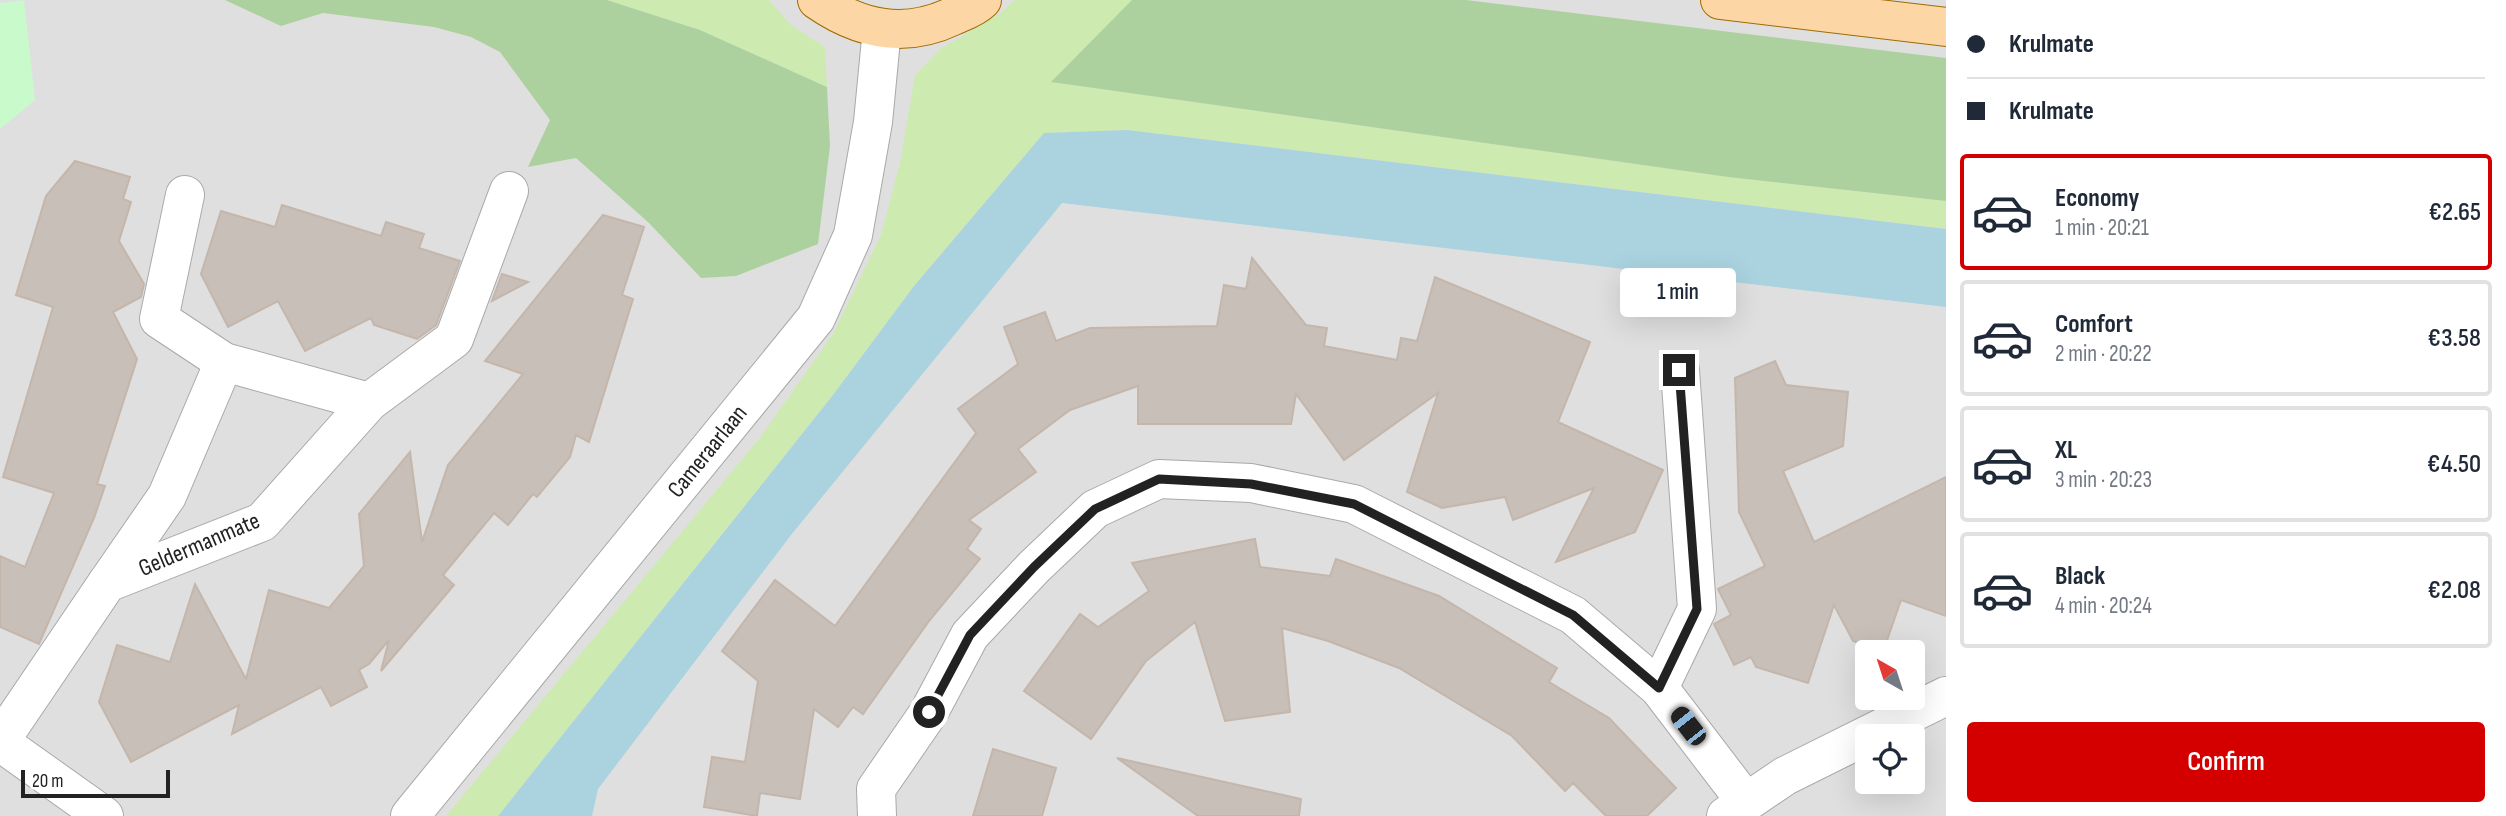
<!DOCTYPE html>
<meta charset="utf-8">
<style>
:root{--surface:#fff;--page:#f2f2f3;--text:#1f2937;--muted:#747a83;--line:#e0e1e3;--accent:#d40000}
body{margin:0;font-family:"Sofia Sans Condensed",sans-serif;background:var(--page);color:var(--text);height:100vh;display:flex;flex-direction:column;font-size:26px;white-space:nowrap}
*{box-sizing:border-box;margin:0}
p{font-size:23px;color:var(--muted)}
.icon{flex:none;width:38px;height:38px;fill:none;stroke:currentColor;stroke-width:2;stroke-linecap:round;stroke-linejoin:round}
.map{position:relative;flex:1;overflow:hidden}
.details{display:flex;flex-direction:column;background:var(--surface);width:560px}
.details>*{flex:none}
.guide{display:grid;align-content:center;height:154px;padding:0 21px;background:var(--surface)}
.needle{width:46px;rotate:321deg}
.controls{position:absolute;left:1855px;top:640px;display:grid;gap:14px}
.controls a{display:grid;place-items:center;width:70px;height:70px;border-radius:7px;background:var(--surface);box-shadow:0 7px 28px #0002;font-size:35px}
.scale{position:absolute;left:21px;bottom:18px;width:149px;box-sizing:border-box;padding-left:7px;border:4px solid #222;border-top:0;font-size:19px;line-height:24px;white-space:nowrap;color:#222;-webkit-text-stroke:5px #fff;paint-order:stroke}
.end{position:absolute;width:32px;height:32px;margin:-16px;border:9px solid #222;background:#fff;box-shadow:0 0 0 4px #fff}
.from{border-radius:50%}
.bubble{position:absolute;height:49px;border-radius:7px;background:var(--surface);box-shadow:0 7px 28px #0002;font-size:23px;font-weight:600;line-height:49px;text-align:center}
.car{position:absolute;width:21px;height:42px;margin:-21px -10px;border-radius:9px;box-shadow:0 0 5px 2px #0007;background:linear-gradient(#222 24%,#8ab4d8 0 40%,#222 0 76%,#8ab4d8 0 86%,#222 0)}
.guide b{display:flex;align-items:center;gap:24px;height:66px;font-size:26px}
.guide b+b{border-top:2px solid var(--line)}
.guide i{width:18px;height:18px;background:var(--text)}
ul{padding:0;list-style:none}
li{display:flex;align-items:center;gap:21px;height:116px;margin:0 14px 10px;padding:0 7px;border:4px solid var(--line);border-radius:7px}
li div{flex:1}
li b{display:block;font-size:26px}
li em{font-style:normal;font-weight:600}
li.selected{border-color:var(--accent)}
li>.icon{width:63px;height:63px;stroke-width:1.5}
.action{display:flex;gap:14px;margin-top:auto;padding:14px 21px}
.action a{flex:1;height:80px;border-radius:7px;background:var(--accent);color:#fff;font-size:28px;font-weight:600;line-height:80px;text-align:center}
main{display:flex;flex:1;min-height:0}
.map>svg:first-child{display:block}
.residential{fill:#e0dfdf;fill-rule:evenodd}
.grass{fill:#cdebb0}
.forest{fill:#add19e}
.park{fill:#c8facc}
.water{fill:#aad3df}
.building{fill:#c7bfb8;stroke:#c4b6ab;stroke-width:2}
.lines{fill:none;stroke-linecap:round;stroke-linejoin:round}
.minor-casing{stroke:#a9a9a9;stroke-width:40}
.primary-casing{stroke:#a06b00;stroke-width:40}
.minor{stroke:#fff;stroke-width:38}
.primary{stroke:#fcd6a4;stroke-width:38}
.route{stroke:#222;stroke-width:9}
.labels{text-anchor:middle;stroke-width:6;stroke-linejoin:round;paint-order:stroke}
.street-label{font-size:24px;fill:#222;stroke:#fff}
</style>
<main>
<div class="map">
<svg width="1946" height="816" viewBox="0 0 1946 816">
<rect width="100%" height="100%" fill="#f2efe9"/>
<!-- residential -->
<path class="residential" d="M0,0H1946V816H0ZM1867,653H1913V698H1867ZM1867,737H1913V782H1867Z"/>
<!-- grass -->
<g class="grass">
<polygon points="607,0 769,0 791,25 825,47 827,87 700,30"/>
<polygon points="1015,0 1132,0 1052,82 1728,177 1946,201 1946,229 1127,130 1044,133 914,286 833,395 498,816 446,816 759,439 833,334 881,235 900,163 915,75 940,49 999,14"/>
</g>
<!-- forest -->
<g class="forest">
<polygon points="225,0 607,0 700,30 827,87 830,146 818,244 736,276 701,278 649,223 576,158 528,167 550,120 500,52 471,37 434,27 323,13 281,26"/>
<polygon points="1132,0 1466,0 1946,58 1946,201 1728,177 1051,82"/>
</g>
<!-- park -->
<polygon class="park" points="24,0 35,100 0,129 0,3"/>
<!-- water -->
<polygon class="water" points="1127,130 1946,229 1946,307 1062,203 791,535 598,789 592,816 498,816 833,395 914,286 1044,133"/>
<!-- building -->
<g class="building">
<polygon points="75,161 130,177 123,199 131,202 119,241 144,284 141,297 113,312 137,359 97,484 105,486 94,518 39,644 0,627 0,556 25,567 54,493 3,477 53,307 16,295 46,196"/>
<polygon points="282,205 381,236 386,222 424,234 419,248 460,261 436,325 417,339 374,325 371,318 305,351 278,301 228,327 201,274 221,211 275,227"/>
<polygon points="603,215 644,227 622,295 633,299 589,442 576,435 570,457 537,497 533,494 508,525 494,513 443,575 454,585 381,671 389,640 369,664 359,670 367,687 331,706 321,687 232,734 239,705 131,762 99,702 117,645 170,662 195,584 246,679 269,590 329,608 364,566 359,514 410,452 422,542 448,465 523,374 485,361"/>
<polygon points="1252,258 1306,325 1327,328 1324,346 1397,360 1401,338 1417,341 1435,277 1590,342 1558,422 1663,470 1635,532 1556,562 1594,488 1513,520 1505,497 1442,508 1407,492 1438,393 1344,460 1296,394 1291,424 1138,424 1138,386 1070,410 1018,449 1036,472 969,520 981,529 967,549 980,559 929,621 863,714 853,707 838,727 814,709 800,799 760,793 757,816 704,807 712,757 745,762 758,681 722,651 775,580 835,626 976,433 958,409 1018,364 1004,327 1045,312 1056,341 1090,328 1217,326 1224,285 1246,289"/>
<polygon points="502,274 528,282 492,301"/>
<polygon points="1775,361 1786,385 1848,392 1843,446 1783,471 1814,542 1946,477 1946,616 1901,600 1883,652 1853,641 1834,605 1808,683 1756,667 1751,657 1734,665 1714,624 1731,615 1718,589 1765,566 1739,512 1735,378"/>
<polygon points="1255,539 1260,567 1330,576 1336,559 1439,596 1557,668 1549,682 1609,718 1676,788 1647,816 1606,816 1573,783 1565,791 1512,736 1399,668 1328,641 1282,628 1290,712 1225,721 1195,622 1146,661 1091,739 1024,691 1080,614 1098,627 1149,591 1132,563"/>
<polygon points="993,749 1056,768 1042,816 973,816"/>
<polygon points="1117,758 1301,799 1299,816 1198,816"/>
</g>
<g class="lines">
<defs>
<g id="minor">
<polyline points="185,195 159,319 224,362 369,402"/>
<polyline points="107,583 167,496 224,362"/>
<polyline points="1659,688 1697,609 1680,370"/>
<polyline points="0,741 107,583 262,522 369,402 454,339 509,191"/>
<polyline points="0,742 104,816"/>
<polyline points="410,816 816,318 853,235 873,122 882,29"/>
<polyline points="877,816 876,789 929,712 970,635 1034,567 1095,509 1159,479 1251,483 1354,504 1573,615 1659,688 1746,802"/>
<polyline points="1726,816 1785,776 1946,696"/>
</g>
<g id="primary">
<path d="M817,0C860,30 905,39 953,16C962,12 974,8 982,0"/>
<polyline points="1720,0 1946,27"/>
</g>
</defs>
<!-- minor casing -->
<use href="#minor" class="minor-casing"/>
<!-- primary casing -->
<use href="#primary" class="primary-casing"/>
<!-- minor -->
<use href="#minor" class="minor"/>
<!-- primary -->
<use href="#primary" class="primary"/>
</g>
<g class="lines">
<!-- route -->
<polyline class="route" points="929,712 970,635 1034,567 1095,509 1159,479 1251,484 1354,504 1573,615 1659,688 1697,609 1679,370"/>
</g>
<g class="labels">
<!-- street labels -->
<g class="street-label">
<text transform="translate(707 451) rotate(-51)" y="8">Cameraarlaan</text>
<text transform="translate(199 544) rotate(-23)" y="8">Geldermanmate</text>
</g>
</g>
</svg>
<div class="controls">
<a><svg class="needle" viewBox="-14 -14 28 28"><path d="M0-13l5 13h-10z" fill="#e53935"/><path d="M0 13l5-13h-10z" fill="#747a83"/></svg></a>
<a><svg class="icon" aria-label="locate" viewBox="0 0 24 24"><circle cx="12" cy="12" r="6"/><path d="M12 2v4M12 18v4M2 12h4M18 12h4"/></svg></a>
</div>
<div class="scale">20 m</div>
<i class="end from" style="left:929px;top:712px"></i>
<i class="end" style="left:1679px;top:370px"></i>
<div class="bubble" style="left:1620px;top:268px;width:116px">1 min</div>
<i class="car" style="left:1688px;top:726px;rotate:322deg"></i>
</div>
<section class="details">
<div class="guide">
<b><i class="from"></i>Krulmate</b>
<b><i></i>Krulmate</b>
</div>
<ul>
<li class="selected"><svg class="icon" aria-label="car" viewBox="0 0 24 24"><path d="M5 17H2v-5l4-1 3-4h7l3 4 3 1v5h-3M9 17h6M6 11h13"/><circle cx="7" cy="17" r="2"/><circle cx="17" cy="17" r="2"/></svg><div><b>Economy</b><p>1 min · 20:21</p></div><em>€2.65</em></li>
<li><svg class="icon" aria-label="car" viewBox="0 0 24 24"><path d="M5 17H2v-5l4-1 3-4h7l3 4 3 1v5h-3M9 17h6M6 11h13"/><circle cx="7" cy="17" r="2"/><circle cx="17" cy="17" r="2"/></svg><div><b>Comfort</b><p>2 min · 20:22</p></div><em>€3.58</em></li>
<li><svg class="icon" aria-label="car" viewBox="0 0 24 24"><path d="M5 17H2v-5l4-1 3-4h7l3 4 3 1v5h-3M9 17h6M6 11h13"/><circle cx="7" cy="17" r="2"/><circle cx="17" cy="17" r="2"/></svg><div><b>XL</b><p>3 min · 20:23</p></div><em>€4.50</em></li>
<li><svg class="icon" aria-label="car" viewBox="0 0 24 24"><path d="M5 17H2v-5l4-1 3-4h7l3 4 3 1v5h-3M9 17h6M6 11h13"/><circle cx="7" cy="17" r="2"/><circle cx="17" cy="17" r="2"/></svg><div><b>Black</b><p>4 min · 20:24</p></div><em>€2.08</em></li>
</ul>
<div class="action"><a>Confirm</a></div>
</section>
</main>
